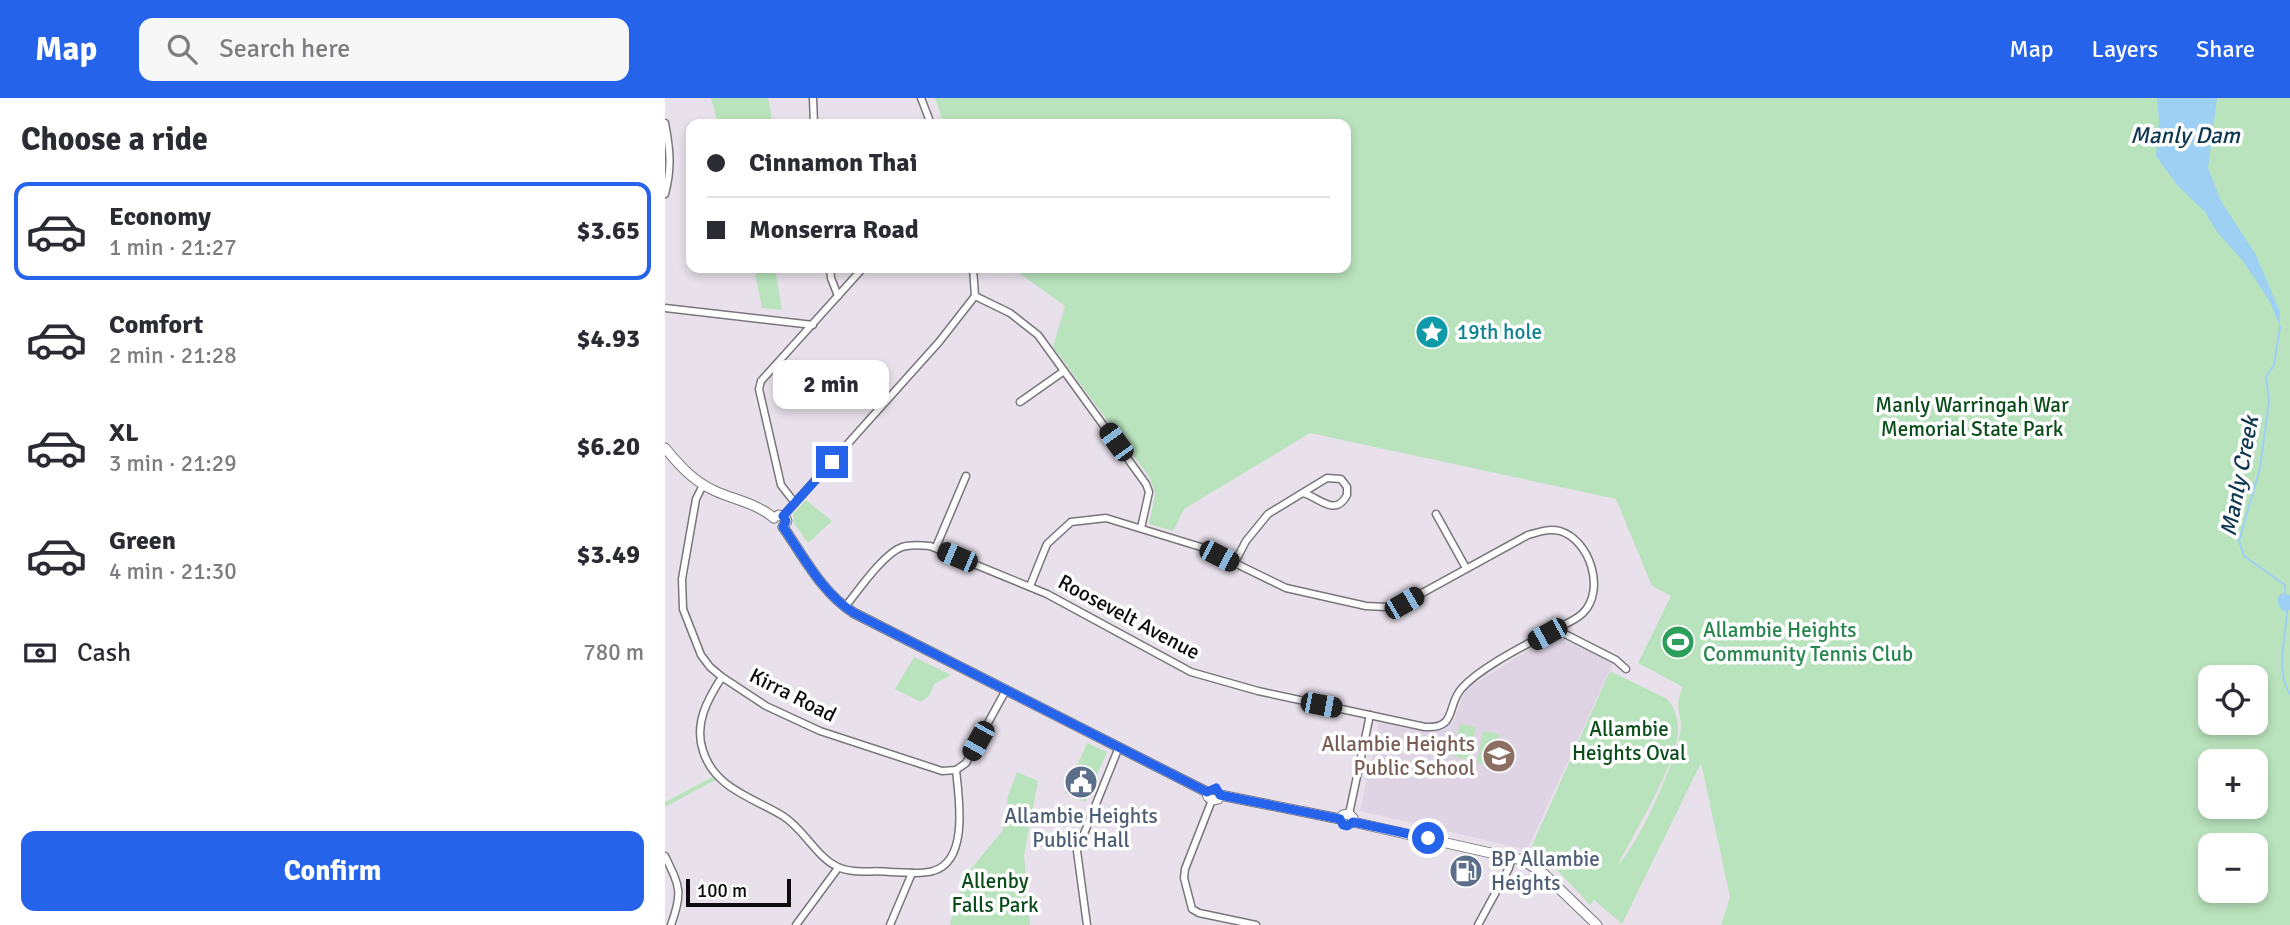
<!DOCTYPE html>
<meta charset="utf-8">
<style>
:root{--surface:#fff;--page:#f7f7f7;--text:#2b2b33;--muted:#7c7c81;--line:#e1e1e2;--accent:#2563eb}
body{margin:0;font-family:Signika,sans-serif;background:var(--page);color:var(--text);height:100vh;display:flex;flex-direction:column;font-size:26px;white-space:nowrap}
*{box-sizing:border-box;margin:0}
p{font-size:23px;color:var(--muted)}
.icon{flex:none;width:38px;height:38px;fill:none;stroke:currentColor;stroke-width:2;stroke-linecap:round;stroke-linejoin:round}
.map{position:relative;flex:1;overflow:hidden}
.panel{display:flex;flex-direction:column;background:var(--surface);width:665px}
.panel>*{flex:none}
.guide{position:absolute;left:21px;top:21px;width:665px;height:154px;border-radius:14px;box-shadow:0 4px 10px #0003;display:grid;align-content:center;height:154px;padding:0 21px;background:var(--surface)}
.buttons{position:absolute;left:1533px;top:567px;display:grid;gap:14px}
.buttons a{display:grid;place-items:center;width:70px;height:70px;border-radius:14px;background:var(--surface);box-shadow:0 4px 10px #0003;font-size:35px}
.scale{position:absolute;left:21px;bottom:18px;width:105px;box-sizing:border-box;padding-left:7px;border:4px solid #0d0b0e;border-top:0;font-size:19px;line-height:24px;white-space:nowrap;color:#0d0b0e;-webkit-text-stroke:5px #fff;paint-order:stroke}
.end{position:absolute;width:32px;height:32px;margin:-16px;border:9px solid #2563eb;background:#fff;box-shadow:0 0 0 4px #fff}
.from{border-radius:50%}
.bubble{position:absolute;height:49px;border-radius:14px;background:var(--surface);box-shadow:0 4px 10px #0003;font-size:23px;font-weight:700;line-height:49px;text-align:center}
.car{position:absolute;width:21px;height:42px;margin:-21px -10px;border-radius:9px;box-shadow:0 0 5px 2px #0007;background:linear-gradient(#222 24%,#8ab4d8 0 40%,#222 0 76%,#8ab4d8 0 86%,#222 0)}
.guide b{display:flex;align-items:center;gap:24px;height:66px;font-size:26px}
.guide b+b{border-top:2px solid var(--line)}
.guide i{width:18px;height:18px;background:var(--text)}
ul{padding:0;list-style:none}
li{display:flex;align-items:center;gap:21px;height:98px;margin:0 14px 10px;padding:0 7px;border:4px solid transparent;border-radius:14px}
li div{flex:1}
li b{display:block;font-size:26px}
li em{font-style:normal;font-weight:700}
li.on{border-color:var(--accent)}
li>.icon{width:63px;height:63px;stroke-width:1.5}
h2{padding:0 21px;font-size:32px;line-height:84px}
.pay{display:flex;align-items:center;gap:18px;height:77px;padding:0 21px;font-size:26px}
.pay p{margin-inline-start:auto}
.action{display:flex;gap:14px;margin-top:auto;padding:14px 21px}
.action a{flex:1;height:80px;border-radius:14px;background:var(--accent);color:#fff;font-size:28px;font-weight:700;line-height:80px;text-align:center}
header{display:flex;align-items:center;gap:42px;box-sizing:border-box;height:98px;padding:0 35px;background:var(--accent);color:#fff}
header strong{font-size:33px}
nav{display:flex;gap:38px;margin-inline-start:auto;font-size:24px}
.search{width:490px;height:63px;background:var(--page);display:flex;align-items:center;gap:18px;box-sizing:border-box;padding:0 24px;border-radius:14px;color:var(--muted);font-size:26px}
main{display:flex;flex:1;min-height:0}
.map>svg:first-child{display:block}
.built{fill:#dfd4e4}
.green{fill:#b9e3bc;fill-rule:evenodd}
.water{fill:#9dd0f3}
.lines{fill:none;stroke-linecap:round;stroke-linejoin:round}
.stream{stroke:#9dd0f3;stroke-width:2}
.minor-casing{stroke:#7a747c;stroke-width:9}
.secondary-casing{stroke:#7a747c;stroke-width:11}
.minor{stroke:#fff;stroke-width:6}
.secondary{stroke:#fff;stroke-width:9}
.route{stroke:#2563eb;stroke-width:9}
.labels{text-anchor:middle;stroke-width:7;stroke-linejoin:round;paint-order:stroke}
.culture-label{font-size:21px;fill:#0d838f;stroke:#fff;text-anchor:start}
.park-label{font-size:21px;fill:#0a4d1a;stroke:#fff}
.street-label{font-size:21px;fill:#0d0b0e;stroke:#fff}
.leisure-label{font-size:21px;fill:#27864d;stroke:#fff;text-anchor:start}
.education-label{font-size:21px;fill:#785e54;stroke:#fff;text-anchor:end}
.service-label{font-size:21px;fill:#4e5e75;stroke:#fff}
.water-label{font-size:23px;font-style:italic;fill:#0e3750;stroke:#fff}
</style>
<header>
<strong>Map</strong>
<div class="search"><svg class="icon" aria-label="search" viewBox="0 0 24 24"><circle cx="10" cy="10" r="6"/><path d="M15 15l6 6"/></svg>Search here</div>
<nav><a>Map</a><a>Layers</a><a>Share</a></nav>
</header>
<main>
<section class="panel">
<h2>Choose a ride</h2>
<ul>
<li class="on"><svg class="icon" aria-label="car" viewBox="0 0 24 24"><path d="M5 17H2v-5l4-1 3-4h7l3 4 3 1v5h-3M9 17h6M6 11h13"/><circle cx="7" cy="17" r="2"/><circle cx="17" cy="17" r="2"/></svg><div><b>Economy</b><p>1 min · 21:27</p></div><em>$3.65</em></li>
<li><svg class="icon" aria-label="car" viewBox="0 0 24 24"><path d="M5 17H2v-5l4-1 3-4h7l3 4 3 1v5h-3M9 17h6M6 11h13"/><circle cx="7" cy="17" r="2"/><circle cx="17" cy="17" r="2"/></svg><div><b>Comfort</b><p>2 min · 21:28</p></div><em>$4.93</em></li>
<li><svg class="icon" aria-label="car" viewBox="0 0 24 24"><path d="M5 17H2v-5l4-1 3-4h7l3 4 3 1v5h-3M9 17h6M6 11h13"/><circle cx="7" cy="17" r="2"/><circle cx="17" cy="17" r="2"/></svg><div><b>XL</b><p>3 min · 21:29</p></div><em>$6.20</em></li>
<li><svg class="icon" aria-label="car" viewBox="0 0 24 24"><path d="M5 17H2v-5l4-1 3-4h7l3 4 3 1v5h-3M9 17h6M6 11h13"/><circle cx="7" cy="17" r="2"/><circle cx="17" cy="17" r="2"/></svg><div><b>Green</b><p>4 min · 21:30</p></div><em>$3.49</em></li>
</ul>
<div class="pay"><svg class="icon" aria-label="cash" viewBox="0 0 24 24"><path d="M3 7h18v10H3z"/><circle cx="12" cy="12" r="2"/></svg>Cash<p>780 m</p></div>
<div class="action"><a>Confirm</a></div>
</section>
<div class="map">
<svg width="1625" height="827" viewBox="0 0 1625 827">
<rect width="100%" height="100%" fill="#e8e1eb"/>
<!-- built -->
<polygon class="built" points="888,537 948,565 862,752 695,713 714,624 768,635 788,624 801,591"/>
<!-- green -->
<g class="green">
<polygon points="46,0 103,0 108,26 53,26"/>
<path d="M270,0H1625V827H1056L1065,799L1036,665L957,826L929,802L925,807L878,757L865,752L945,573L1002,601C1009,607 1013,622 1013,631C1014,662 967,739 952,768C975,744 1008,669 1015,636C1019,616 1007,610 1018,589L973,565L1006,498L987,488L951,401L645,335L519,411L508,433L484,426L490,396L485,380L388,249L400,208L354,175L353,170H681V26H279ZM1545,579H1591V625H1545ZM1545,663H1591V709H1545ZM1545,747H1591V793H1545Z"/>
<polygon points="89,170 110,170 117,212 97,210"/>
<polygon points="141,402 167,423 143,445 129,425 128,416"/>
<polygon points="249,559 286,577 269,586 264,598 256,604 230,591"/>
<polygon points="795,626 811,629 803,662 788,658"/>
<polygon points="818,633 834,636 827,668 812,665"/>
<polygon points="422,645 442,654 420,704 400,695"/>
<polygon points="352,674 373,683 359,757 365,827 285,827 290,804 305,772 338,732 343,698"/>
<polygon points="51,677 54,680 0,709 0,704"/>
</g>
<!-- water -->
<g class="water">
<polygon points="1492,0 1552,0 1543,70 1556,103 1591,157 1615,214 1615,229 1605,204 1578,163 1552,134 1540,114 1512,87 1491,58 1494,23"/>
<polygon points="1615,496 1625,497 1625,511 1622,514 1616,512 1612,502"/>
</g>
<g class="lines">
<!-- stream -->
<g class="stream">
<polyline points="1615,229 1609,267 1601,279 1604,303 1595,370 1574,443 1579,458 1620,487 1620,497"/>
<path d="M1622,513C1621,537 1610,574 1625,596"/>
</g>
<defs>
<g id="minor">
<polyline points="148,0 149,26"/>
<polyline points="256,0 266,26"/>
<path d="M0,25C5,51 7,70 0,96"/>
<polyline points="165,170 166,180 173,198"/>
<polyline points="310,198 345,215 373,237 481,386 484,394 476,430"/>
<polyline points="0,210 148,227"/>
<polyline points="355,304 399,273"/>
<polyline points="38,387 31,401 17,481 18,511 36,557 45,569 57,579 101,608 155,633 277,673 291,672 301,665 341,592"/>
<polyline points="130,405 116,387 94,291 96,283 198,170"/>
<polyline points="771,416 801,470"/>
<polyline points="118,418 274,244 310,198 308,170"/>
<polyline points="271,449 301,378"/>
<path d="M569,466L581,443L603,416L662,380L676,381L682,389V397C670,420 654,399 638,395"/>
<path d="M365,488L382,446L406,424L441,420L539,450L621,490L701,508L721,509L739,505L863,437C874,434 884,430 895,433C925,442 941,492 918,515C911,522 899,527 890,531"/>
<path d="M180,509C193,493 218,456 237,449C246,446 256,447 265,448L382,496L526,574L593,593L760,629C793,631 781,607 797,590C817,568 863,546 890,531L951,562L961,571"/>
<path d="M57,579C42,602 29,626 38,653C50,691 89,700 118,718C139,731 151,759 173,769C187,776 210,772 226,774C239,774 255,777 268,773C304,763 294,701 291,672"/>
<polyline points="547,702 520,771 519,780 527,811 534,815 591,827"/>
<polyline points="684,716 705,617"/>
<path d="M0,758C15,789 18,794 6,827"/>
<polyline points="131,827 173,770"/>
<polyline points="225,827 247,775"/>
<polyline points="422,827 412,753 454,649"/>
<polyline points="813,827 844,770 847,759"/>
</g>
<g id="secondary">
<path d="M0,350C15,368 28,383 50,393C70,402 91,405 109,420"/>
<polyline points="109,420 114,417 120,419 122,423 118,429"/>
<path d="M118,429C139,459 157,495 189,515L542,694"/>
<polyline points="542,694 543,699 547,702 553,701 555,697"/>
<polyline points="555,697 675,721"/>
<polyline points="675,721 678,717 684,716 688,720 688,724"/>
<polyline points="688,724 857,762 878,775 932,827"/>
</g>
</defs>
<!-- minor casing -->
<use href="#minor" class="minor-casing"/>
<!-- secondary casing -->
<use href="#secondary" class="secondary-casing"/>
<!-- minor -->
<use href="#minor" class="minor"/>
<!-- secondary -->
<use href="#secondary" class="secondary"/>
</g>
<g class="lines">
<!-- route -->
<path class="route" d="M167,364L118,418L121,423L118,429C139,459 157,495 189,515L542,694L551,690L555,697L675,721L678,727L682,728L688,724L763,740"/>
</g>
<!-- icons -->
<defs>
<symbol id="sight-disc" viewBox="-11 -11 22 22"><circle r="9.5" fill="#0f9aa8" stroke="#fff"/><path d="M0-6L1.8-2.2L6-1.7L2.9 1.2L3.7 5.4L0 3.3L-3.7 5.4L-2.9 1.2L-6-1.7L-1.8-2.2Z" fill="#fff"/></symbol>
<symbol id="stadium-disc" viewBox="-11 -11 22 22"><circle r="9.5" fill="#2e9e5b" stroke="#fff"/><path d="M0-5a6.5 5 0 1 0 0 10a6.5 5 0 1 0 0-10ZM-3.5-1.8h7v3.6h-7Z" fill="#fff"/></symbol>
<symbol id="school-disc" viewBox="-11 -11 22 22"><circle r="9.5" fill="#8d6e63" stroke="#fff"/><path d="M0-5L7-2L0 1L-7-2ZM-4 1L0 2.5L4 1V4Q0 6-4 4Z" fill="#fff"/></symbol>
<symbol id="civic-disc" viewBox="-11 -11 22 22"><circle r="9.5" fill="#5c6f8a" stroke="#fff"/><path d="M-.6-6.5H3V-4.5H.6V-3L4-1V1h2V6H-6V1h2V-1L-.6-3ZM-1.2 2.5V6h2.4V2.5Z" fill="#fff"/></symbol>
<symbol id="fuel-disc" viewBox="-11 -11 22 22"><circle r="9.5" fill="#5c6f8a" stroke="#fff"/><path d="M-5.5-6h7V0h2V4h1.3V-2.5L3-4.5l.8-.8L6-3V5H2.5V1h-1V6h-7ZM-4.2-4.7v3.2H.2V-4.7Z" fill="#fff"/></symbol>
</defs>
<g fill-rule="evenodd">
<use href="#sight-disc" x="748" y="215" width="38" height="38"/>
<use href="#stadium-disc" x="994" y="525" width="38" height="38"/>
<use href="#school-disc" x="815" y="639" width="38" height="38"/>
<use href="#civic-disc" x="397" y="665" width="38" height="38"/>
<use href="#fuel-disc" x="782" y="754" width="38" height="38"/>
</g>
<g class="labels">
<!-- culture labels -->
<g class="culture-label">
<text x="792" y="241">19th hole</text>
</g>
<!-- park labels -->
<g class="park-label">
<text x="1307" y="314">Manly Warringah War<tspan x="1307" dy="24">Memorial State Park</tspan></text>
<text x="964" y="638">Allambie<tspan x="964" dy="24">Heights Oval</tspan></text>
<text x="330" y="790">Allenby<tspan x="330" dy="24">Falls Park</tspan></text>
</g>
<!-- street labels -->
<g class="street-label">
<text transform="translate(464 519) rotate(28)" y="7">Roosevelt Avenue</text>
<text transform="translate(128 597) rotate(27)" y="7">Kirra Road</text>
</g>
<!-- leisure labels -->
<g class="leisure-label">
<text x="1038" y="539">Allambie Heights<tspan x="1038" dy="24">Community Tennis Club</tspan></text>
</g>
<!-- education labels -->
<g class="education-label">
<text x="810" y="653">Allambie Heights<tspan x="810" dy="24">Public School</tspan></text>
</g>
<!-- service labels -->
<g class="service-label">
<text x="416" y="725">Allambie Heights<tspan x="416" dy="24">Public Hall</tspan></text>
<text x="826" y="768" text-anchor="start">BP Allambie<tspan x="826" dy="24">Heights</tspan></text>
</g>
<!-- water labels -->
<g class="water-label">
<text x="1520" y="45">Manly Dam</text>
<text transform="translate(1574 378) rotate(-79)" y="8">Manly Creek</text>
</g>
</g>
</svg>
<div class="buttons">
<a><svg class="icon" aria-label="locate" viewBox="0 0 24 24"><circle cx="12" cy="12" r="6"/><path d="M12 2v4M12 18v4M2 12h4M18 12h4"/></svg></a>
<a>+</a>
<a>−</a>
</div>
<div class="scale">100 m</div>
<i class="end from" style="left:763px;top:740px"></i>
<i class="end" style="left:167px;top:364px"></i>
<div class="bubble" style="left:108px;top:262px;width:116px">2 min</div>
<i class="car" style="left:451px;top:344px;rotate:324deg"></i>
<i class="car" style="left:554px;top:458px;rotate:117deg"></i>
<i class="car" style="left:292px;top:459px;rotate:293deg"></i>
<i class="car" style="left:739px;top:505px;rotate:60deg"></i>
<i class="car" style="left:882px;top:536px;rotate:241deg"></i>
<i class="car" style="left:656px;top:607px;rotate:101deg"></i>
<i class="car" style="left:313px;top:643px;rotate:209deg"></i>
<div class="guide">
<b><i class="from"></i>Cinnamon Thai</b>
<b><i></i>Monserra Road</b>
</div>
</div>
</main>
